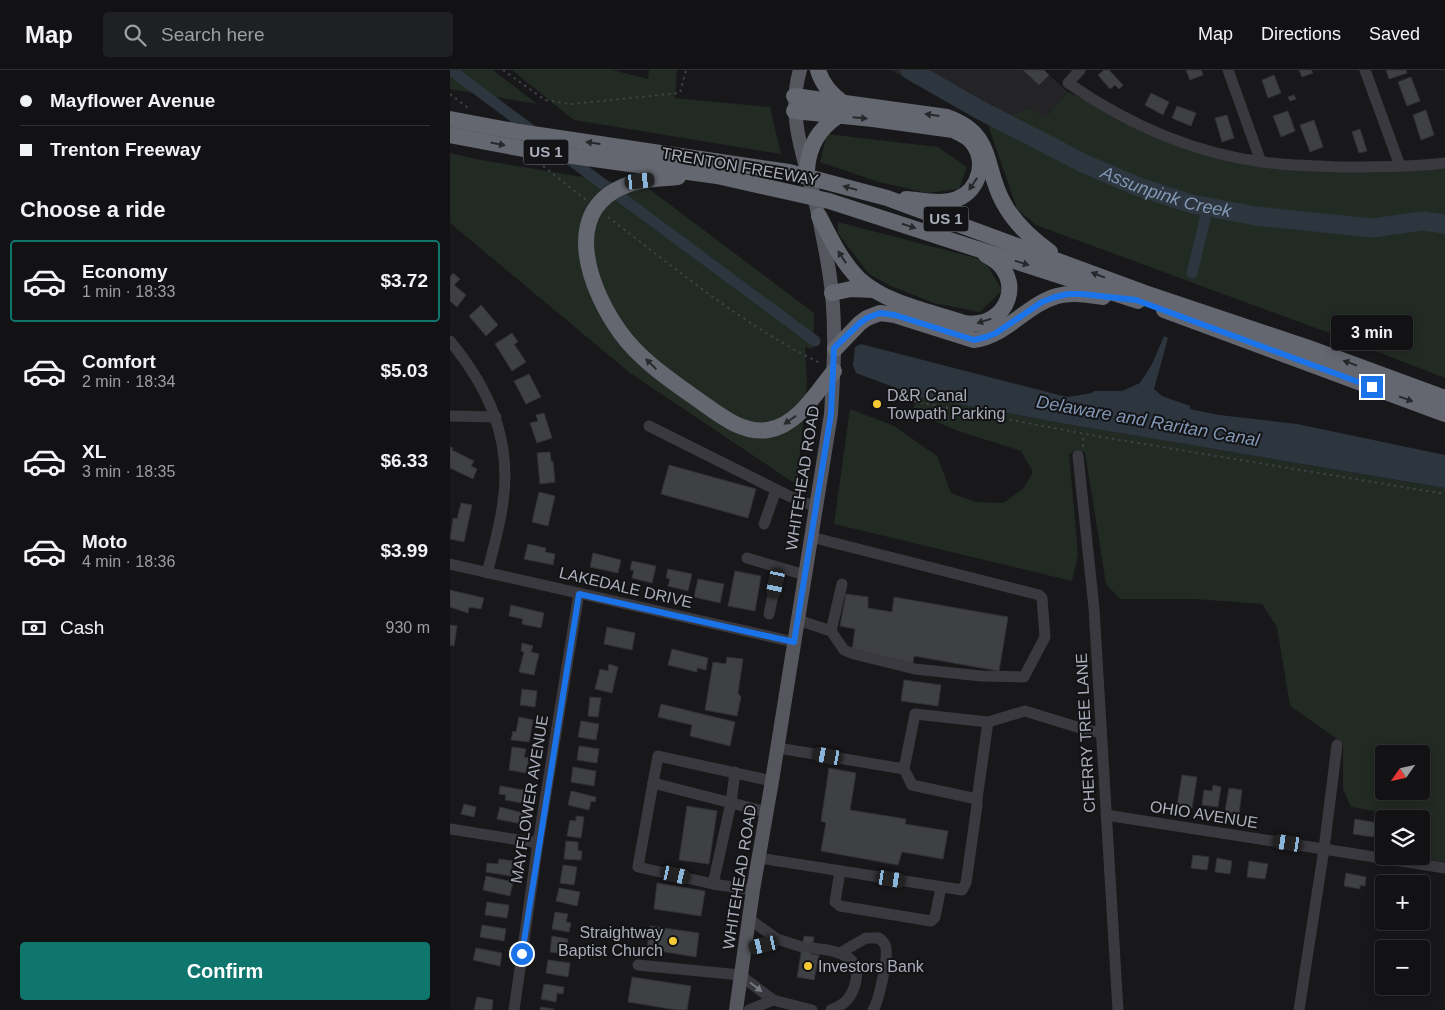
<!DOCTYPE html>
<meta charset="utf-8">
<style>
:root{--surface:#121214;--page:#1f2022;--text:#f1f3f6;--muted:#9c9ea0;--line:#313234;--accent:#0f766e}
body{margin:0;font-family:Arial,sans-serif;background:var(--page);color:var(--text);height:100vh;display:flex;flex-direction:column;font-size:19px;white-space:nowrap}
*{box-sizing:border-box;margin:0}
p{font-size:16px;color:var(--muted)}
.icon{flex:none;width:28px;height:28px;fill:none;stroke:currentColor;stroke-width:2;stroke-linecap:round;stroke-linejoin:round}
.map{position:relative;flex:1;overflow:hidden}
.sheet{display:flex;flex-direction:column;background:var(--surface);width:450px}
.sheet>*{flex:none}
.hud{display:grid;align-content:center;height:110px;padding:0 20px;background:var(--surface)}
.needle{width:32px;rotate:236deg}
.controls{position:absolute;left:925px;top:675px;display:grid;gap:10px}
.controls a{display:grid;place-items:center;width:55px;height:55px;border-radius:5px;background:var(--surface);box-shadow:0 2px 12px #0003,0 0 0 1px var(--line);font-size:25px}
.end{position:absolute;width:22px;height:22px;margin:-11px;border:6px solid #1a73e8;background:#fff;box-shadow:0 0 0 2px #fff}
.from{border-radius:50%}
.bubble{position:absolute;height:35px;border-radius:5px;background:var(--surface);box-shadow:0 2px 12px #0003,0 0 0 1px var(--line);font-size:16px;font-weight:800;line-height:35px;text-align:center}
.car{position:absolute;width:15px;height:30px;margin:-15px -8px;border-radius:6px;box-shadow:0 0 4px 1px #0007;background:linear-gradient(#222 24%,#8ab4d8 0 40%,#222 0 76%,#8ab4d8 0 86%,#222 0)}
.hud b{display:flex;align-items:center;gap:18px;height:48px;font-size:19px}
.hud b+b{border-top:1px solid var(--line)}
.hud i{width:12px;height:12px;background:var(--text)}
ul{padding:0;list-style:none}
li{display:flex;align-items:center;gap:15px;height:82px;margin:0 10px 8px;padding:0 10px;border:2px solid transparent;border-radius:5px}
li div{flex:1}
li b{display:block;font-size:19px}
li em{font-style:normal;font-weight:800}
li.selected{border-color:var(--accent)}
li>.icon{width:45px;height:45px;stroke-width:1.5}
h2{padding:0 20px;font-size:22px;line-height:60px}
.pay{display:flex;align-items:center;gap:12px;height:55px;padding:0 20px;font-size:19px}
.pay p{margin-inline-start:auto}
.action{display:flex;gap:10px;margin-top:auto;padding:10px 20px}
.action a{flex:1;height:58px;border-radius:5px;background:var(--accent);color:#fff;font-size:20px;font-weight:800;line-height:58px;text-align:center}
header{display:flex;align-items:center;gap:30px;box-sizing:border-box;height:70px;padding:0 25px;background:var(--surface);border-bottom:1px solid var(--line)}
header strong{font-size:24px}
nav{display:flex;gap:28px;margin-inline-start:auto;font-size:18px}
.search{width:350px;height:45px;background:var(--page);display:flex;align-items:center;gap:12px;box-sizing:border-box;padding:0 18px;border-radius:5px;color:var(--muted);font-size:19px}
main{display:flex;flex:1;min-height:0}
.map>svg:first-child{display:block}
.built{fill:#242427}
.green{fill:#222a24;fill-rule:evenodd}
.water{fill:#2d353f}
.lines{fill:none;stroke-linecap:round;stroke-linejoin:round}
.canal{stroke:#2d353f;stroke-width:11}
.river{stroke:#2d353f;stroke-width:19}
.building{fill:#3f4044;stroke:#323236}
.path{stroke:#3f4046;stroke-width:2;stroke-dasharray:2.5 4;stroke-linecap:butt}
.minor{stroke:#39393f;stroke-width:11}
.major{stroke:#55565e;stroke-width:14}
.highway{stroke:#656770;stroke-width:16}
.oneway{fill:#28282c}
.oneway2{fill:#777983}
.route{stroke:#1a73e8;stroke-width:6}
.poi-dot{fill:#f5ca35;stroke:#131315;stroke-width:2}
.labels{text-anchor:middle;stroke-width:4;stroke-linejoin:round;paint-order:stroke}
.shield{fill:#131315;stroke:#7d7f88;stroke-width:1}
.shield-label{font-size:15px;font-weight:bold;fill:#aaadba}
.street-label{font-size:16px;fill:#aaadba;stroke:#131315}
.poi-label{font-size:16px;fill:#aaadba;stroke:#131315;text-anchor:start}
.water-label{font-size:18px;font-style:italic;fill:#8197b5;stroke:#131315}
</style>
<header>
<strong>Map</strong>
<div class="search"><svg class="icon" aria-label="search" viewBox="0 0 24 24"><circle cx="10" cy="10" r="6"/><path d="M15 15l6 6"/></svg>Search here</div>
<nav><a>Map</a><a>Directions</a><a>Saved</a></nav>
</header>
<main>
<section class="sheet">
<div class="hud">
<b><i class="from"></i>Mayflower Avenue</b>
<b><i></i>Trenton Freeway</b>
</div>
<h2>Choose a ride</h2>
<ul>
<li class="selected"><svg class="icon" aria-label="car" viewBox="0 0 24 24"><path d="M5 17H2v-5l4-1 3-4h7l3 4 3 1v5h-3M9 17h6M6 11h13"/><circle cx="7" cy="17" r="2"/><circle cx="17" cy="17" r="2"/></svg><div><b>Economy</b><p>1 min · 18:33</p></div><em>$3.72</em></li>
<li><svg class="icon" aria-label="car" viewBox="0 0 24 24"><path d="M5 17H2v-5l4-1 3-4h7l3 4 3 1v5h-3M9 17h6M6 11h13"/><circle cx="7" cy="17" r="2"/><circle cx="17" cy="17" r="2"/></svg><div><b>Comfort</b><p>2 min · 18:34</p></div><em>$5.03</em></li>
<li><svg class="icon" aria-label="car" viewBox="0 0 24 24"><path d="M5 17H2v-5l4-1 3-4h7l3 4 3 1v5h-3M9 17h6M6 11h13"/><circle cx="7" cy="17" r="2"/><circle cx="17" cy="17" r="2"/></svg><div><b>XL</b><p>3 min · 18:35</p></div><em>$6.33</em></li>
<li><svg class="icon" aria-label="car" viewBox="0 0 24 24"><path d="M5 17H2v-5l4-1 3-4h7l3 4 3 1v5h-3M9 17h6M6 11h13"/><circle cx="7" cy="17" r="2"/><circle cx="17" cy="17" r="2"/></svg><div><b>Moto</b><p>4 min · 18:36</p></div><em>$3.99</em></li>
</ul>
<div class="pay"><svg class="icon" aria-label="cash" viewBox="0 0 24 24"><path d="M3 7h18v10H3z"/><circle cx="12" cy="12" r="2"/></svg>Cash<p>930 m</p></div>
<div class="action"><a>Confirm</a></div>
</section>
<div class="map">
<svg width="995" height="940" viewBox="0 0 995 940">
<rect width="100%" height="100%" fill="#18181a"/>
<!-- built -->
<polygon class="built" points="440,0 593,0 618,22 596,47 579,38 538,55"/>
<!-- green -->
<g class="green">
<polygon points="0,0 43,0 87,34 0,19"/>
<polygon points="62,0 162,0 198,9 199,0 227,0 225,28 320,37 331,84 124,50"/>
<polygon points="618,22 773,89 938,99 995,90 995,308 882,264 586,155 567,139 538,55 579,38 596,47"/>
<polygon points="377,64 488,77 517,97 509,119 477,123 429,112 370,92"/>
<polygon points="0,83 31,90 198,118 364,243 363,279 355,277 357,313 347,415 180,303 0,153"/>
<polygon points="388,152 534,190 552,220 530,242 484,233 441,216 419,204 388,163"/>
<path d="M470,327L622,355L995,418V792L970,788V786H971V749L901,737L893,719V673L840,636L827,557L812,534L745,529H670L656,514L635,382L619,383L628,485L622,511L384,454L400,339L444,356L487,386L501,423L526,432L553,433L573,419L583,402L571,381L508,361L461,341ZM934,684H971V721H934Z"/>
</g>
<!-- water -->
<polygon class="water" points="714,266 718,268 704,319 712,326 740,336 740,339 769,345 847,354 995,385 995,418 622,355 470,327 406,303 403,295 405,277 411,274 617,327 642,323 644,321 672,321 690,313 702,294"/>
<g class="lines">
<!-- canal -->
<g class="canal">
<polyline points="1,0 85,63"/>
<polyline points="115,86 365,271"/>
<polyline points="742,203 758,137"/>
</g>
<!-- river -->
<path class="river" id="s1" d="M460,0L530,40L635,94L689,117L742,134L806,146L922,158L973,151L995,154"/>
</g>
<!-- building -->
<g class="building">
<polygon points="573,0 594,0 599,5 589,15"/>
<polygon points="654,0 659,0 673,15 669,19 665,15 660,19 648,5"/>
<polygon points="736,0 751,0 753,5 740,10"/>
<polygon points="849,0 861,0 863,3 852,7"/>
<polygon points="936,0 956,0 957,3 939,9"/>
<polygon points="824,5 831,23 818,28 812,10"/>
<polygon points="961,7 970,31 957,36 948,12"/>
<polygon points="701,23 719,32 713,45 695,35"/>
<polygon points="844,25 846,29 840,31 838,27"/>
<polygon points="727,36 746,43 741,56 722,48"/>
<polygon points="976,40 984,65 971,70 963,45"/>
<polygon points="838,41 845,61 831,67 823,46"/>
<polygon points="777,45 784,68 772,72 765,48"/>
<polygon points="864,50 873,77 860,82 850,55"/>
<polygon points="910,59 917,81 909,83 902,62"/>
<polygon points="3,203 10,209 4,215 16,225 7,237 0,231 0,207"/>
<polygon points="31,235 48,255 36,266 19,246"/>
<polygon points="62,263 68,272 64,274 76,292 62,301 45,274"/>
<polygon points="79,304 91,327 76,334 64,311"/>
<polygon points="94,343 102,368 87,373 80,353 88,351 86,345"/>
<polygon points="0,377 3,378 2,380 24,391 21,396 27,399 23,409 0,398"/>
<polygon points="100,382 101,391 103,391 105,412 90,414 87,383"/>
<polygon points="219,395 306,419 298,448 211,424"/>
<polygon points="89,422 105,426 98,456 82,452"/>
<polygon points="11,433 22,435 14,472 0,469 3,448 7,449"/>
<polygon points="78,474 96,478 95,482 105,484 103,495 74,489"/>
<polygon points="143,483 171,490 168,503 140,497"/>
<polygon points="182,491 206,496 202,513 182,508 184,500 180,500"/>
<polygon points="218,499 242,504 238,521 218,516 220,509 216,508"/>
<polygon points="285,501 311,506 305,541 278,536"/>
<polygon points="248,509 274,514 270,533 244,527"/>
<polygon points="0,520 34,528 31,539 19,537 18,543 0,537"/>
<polygon points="396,524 418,527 418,538 442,542 444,527 558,547 549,601 464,586 463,593 402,581 405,559 390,556"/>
<polygon points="61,535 94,543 91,558 72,554 73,549 59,546"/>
<polygon points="0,555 7,556 4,576 0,575"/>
<polygon points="157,557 185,563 182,580 154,574"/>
<polygon points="72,573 83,576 81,582 89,584 84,605 69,602 74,582 71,581"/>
<polygon points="222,579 258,588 256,600 247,598 247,602 218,595"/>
<polygon points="277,587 293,589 288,623 291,627 287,646 255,640 263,592 276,594"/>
<polygon points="159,594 168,597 162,623 145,619 150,599 158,601"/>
<polygon points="454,610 491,615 488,636 451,631"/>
<polygon points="72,619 87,621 85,637 70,635"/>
<polygon points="140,627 151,628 148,647 138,646"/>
<polygon points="211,634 285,652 280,676 240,666 242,655 208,647"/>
<polygon points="69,647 83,650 79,672 61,670 63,661 66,662"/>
<polygon points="131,651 149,654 146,670 128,667"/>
<polygon points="129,676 149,679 147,693 127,690"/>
<polygon points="62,677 76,679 74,687 79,688 76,703 59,700"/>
<polygon points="123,697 146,701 144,716 121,712"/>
<polygon points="379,698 406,703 400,740 456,749 455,754 498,761 493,789 452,782 448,795 371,781 376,753 371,751"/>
<polygon points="732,705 747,707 742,738 727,736"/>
<polygon points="763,715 771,717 768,737 752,735 754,720 762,721"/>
<polygon points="50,716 74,720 72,733 55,730 56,725 49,724"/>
<polygon points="779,718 792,720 789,744 775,742"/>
<polygon points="121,721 146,727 145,732 141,731 139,740 118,735"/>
<polygon points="14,734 26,737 24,747 11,744"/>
<polygon points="237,736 267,741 259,794 229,790"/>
<polygon points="50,737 73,743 71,754 47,749"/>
<polygon points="126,746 134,747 131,768 117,766 120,750 126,751"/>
<polygon points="905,749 934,754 932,766 924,764 923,767 903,764"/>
<polygon points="116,771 128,772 128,781 132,781 131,790 114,789"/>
<polygon points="743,785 759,787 757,800 741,798"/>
<polygon points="767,788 782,791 780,804 765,802"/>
<polygon points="49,789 63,791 61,806 36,802 37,793 48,794"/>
<polygon points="799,791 818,794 815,809 797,807"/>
<polygon points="113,795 127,797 124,815 110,813"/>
<polygon points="896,803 916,807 915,816 910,815 910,819 894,816"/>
<polygon points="36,806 63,812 60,826 33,820"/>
<polygon points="207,813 255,821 251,846 204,839"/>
<polygon points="109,818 130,822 127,836 106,831"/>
<polygon points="37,832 59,835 57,848 35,845"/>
<polygon points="105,842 118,844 116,852 121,853 119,862 102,859"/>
<polygon points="32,855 56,859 54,871 30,867"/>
<polygon points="200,856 249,863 246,887 197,879"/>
<polygon points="102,866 118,869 115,884 100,882"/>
<polygon points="354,866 364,867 361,884 369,885 364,910 347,907"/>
<polygon points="26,878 52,883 50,896 23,890"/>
<polygon points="98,890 120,893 118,907 96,903"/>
<polygon points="182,907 241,916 237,940 227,940 178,932"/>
<polygon points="94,914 114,917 113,924 107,923 106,932 91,929"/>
<polygon points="27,927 43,930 42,940 24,940"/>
<polygon points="91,937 104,939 104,940 90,940"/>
</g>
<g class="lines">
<!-- path -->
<g class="path">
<polyline points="53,0 95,30 121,34 230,23 236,0"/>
<polyline points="0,24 18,38"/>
<polyline points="93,96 136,130"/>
<path d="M158,147C226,199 294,256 372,294"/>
<polyline points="451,329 646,366 995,424"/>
<polyline points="633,377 633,365"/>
</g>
<!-- minor -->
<g class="minor">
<path d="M630,0L618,13C676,53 742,83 813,92C841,96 868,96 896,97C929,97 962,97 995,93"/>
<polyline points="778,0 811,92"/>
<polyline points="915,0 950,96"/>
<path d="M0,271C39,318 62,370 53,432C50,456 43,480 37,503"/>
<polyline points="0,346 46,347"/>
<polyline points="199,356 339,426 366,437"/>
<polyline points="628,386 644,538 668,940"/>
<polyline points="314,454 326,420"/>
<polyline points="297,488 355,505"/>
<polyline points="0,494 344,572"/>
<polyline points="319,544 329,498"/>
<polyline points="348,550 381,561 394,580 404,584 465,599 531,606 574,607 595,567 592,528 589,525 361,467"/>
<polyline points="381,561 392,514"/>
<polyline points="454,699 465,644 538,652 575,641 640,661 651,662"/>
<polyline points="203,713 208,686 322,711"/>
<polyline points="527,729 538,652"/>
<polyline points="656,745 995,798"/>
<polyline points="0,759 88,773"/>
<polyline points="309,788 512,820 516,813 527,735 527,729 462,715 454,699 328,678"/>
<polyline points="390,801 385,832 390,836 481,851 485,847 491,817"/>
<polyline points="263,814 281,733 285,702"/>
<polyline points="303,820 263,814 188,797 203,713 317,742"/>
<polyline points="299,849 327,869 352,877"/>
<path d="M362,878C374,879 395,882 403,892C411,903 404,924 395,932C391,936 385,938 381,940"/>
<polyline points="294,879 317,874 327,869"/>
<path d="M390,883L416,868H429C433,871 435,873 436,878C438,888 429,931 423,940"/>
<polyline points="188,895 290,905 323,930"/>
<polyline points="64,940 88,773 129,523"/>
<polyline points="299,940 323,930 362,940"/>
<polyline points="849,940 874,779 887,675"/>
</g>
<!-- major -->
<path class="major" d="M286,940L303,820L322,711L381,344C384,296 387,249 379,201C375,176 370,151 364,126C353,85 337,43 350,0"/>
<!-- highway -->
<g class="highway">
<path d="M368,0C372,14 381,24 392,32"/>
<path d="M344,26L497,47C545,64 533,95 553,132C564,153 581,168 600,182"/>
<path d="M344,41L423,49L503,60C509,63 515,65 520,70C538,89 530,120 507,129C492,135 471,130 456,129"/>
<polyline points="0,49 69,62 339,102 437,128 695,223 859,278 995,328"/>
<polyline points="0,65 79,80 267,106 379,131 688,231"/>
<path d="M357,99C359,75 369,59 388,46"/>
<path d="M228,107C209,109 189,109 172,117C110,144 141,222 170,262C189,289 220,310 247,329C267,343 291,364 318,360C348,355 366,323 384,301"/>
<path d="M369,146C380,167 391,191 408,208C436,234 479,241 514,253C559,260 578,205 536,185"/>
<polyline points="382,223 401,219 424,220"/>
<polyline points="714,240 995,344"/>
<path d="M385,279L410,253L417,248L430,243L445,245L524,270C556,266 576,235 607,226C622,222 637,225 653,227"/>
</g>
</g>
<!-- one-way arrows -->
<defs><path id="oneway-solid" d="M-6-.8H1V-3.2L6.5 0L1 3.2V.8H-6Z" transform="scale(1.25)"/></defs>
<g class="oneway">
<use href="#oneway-solid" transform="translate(482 45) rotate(-172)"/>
<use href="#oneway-solid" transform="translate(410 48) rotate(5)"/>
<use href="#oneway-solid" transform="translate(143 73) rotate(-172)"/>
<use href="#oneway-solid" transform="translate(48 74) rotate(11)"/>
<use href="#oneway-solid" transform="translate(523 114) rotate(124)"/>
<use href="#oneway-solid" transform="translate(400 118) rotate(-164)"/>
<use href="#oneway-solid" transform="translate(459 156) rotate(18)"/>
<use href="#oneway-solid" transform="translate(392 187) rotate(-123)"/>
<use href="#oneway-solid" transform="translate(572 193) rotate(18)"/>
<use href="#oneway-solid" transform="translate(648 205) rotate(-159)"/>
<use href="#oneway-solid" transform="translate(534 251) rotate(163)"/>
<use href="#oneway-solid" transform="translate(900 293) rotate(-160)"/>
<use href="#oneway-solid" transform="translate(201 294) rotate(-136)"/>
<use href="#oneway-solid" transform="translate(956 329) rotate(20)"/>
<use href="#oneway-solid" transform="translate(340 350) rotate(145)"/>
</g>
<use class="oneway2" href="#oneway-solid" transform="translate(306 917) rotate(37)"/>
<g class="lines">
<!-- route -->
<polyline class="route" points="72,884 129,524 344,572 381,344 384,278 410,253 417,248 430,243 445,245 524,270 536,267 546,263 592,232 605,227 618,224 632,224 686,230 922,317"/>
</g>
<!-- markers -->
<g class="poi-dot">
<circle cx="427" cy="334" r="5"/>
<circle cx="223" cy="871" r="5"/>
<circle cx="358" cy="896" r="5"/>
</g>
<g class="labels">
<!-- shield labels -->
<g class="shield">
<rect x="73.5" y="69.5" width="45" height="25" rx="4"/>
<rect x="473.5" y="136.5" width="45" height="25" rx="4"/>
</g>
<g class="shield-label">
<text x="96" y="87">US 1</text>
<text x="496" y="154">US 1</text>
</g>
<!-- street labels -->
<g class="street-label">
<text transform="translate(290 96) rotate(10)" y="6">TRENTON FREEWAY</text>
<text transform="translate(352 408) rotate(-81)" y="6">WHITEHEAD ROAD</text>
<text transform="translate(176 517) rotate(13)" y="6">LAKEDALE DRIVE</text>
<text transform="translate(635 663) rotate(-93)" y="6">CHERRY TREE LANE</text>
<text transform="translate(79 729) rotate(-81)" y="6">MAYFLOWER AVENUE</text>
<text transform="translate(754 744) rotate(9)" y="6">OHIO AVENUE</text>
<text transform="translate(289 807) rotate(-81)" y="6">WHITEHEAD ROAD</text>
</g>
<!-- poi labels -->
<g class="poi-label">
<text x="437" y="331">D&amp;R Canal<tspan x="437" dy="18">Towpath Parking</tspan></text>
<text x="213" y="868" text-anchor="end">Straightway<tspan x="213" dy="18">Baptist Church</tspan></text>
<text x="368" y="902">Investors Bank</text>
</g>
<!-- water labels -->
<g class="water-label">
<text dy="6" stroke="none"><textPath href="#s1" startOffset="285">Assunpink Creek</textPath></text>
<text transform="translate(698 351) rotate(10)" y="6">Delaware and Raritan Canal</text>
</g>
</g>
</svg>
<div class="controls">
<a><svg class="needle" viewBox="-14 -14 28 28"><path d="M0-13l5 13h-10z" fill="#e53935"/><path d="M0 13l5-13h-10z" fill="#9c9ea0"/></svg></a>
<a><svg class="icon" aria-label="layers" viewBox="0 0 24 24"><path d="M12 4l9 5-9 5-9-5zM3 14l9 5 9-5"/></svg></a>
<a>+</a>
<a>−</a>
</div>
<i class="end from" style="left:72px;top:884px"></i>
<i class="end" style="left:922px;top:317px"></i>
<div class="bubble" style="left:881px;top:245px;width:82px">3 min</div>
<i class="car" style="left:190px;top:111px;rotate:84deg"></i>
<i class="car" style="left:326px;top:513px;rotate:192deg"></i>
<i class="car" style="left:378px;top:686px;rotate:280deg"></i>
<i class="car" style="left:838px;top:773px;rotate:279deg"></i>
<i class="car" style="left:226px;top:805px;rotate:103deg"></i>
<i class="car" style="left:441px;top:809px;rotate:99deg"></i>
<i class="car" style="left:314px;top:875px;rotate:257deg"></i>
</div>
</main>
